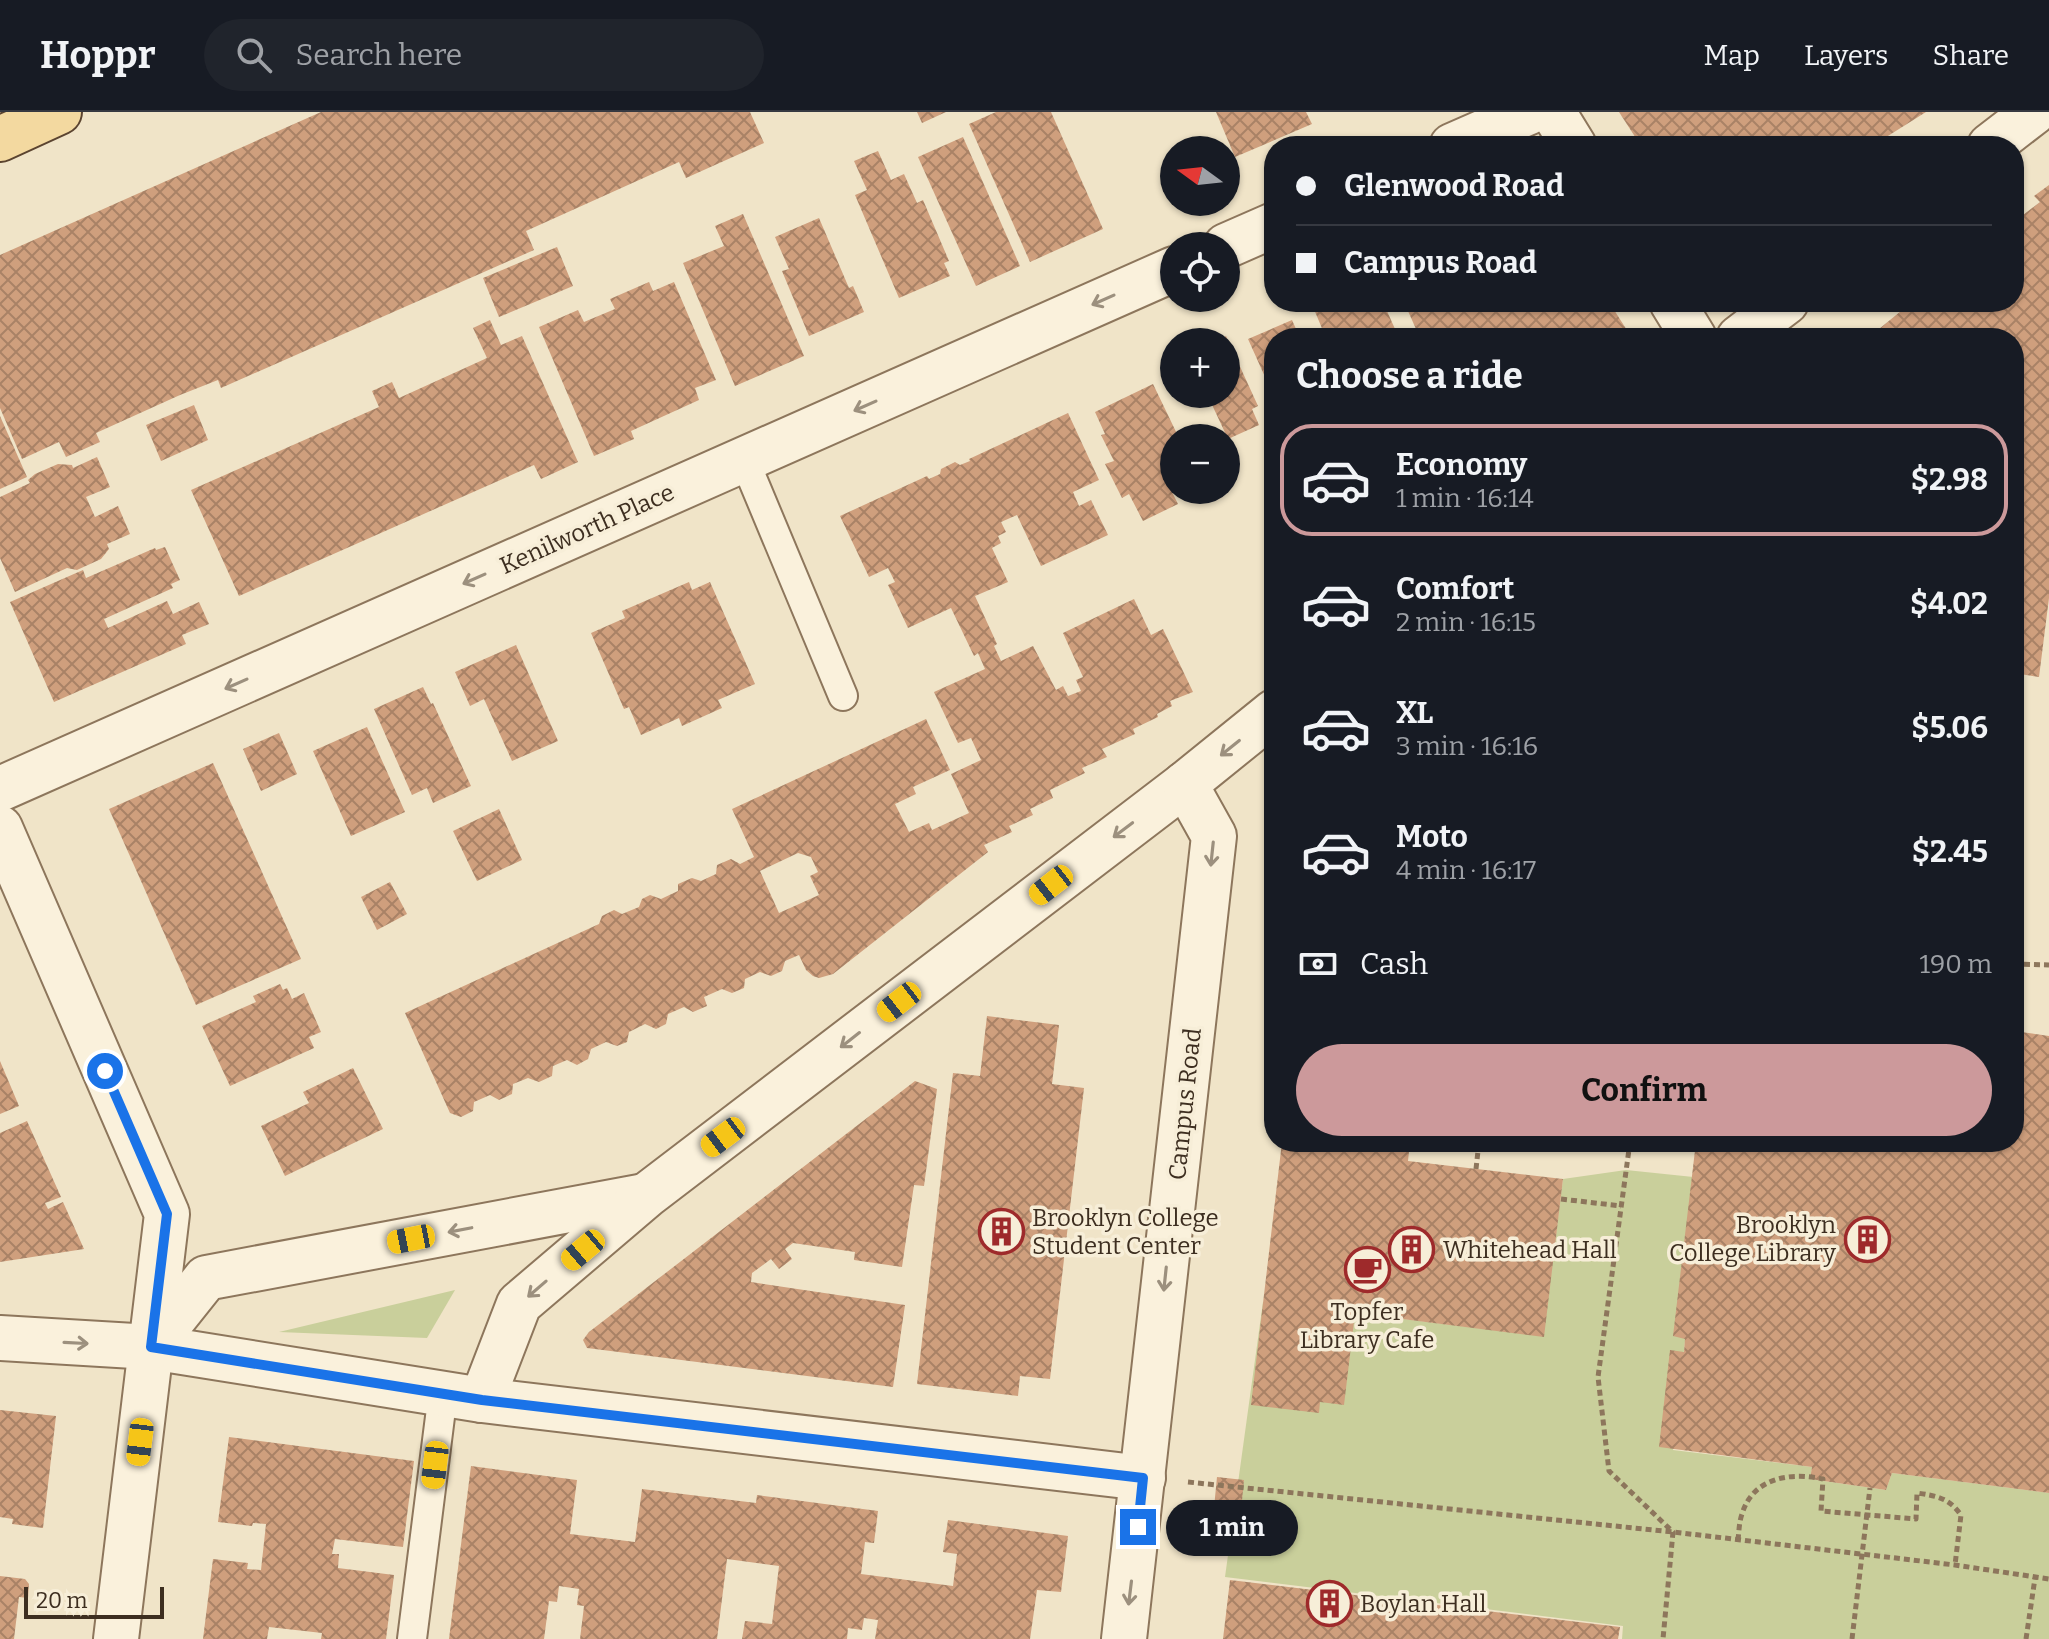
<!DOCTYPE html>
<meta charset="utf-8">
<style>
:root{--surface:#171b24;--page:#20242c;--text:#f1f3f6;--muted:#9ea1a6;--line:#363941;--accent:#cc999b}
body{margin:0;font-family:Bitter,serif;background:var(--page);color:var(--text);height:100vh;display:flex;flex-direction:column;font-size:30px;white-space:nowrap}
*{box-sizing:border-box;margin:0}
p{font-size:26px;color:var(--muted)}
.icon{flex:none;width:44px;height:44px;fill:none;stroke:currentColor;stroke-width:2;stroke-linecap:round;stroke-linejoin:round}
.map{position:relative;flex:1;overflow:hidden}
.panel{position:absolute;left:1264px;top:216px;width:760px;height:824px;display:flex;flex-direction:column;background:var(--surface);border-radius:32px;box-shadow:0 2px 6px #0004}
.panel>*{flex:none}
.hud{position:absolute;left:1264px;top:24px;width:760px;height:176px;border-radius:32px;box-shadow:0 2px 6px #0004;display:grid;align-content:center;height:176px;padding:0 32px;background:var(--surface)}
.needle{width:52px;rotate:285deg}
.controls{position:absolute;left:1160px;top:24px;display:grid;gap:16px}
.controls a{display:grid;place-items:center;width:80px;height:80px;border-radius:50%;background:var(--surface);box-shadow:0 2px 6px #0004;font-size:40px}
.scale{position:absolute;left:24px;bottom:20px;width:140px;box-sizing:border-box;padding-left:8px;border:4px solid #3d2e20;border-top:0;font-size:22px;line-height:28px;white-space:nowrap;color:#3d2e20;-webkit-text-stroke:6px #f7eed8;paint-order:stroke}
.end{position:absolute;width:36px;height:36px;margin:-18px;border:10px solid #1a73e8;background:#fff;box-shadow:0 0 0 4px #fff}
.from{border-radius:50%}
.bubble{position:absolute;height:56px;border-radius:28px;background:var(--surface);box-shadow:0 2px 6px #0004;font-size:26px;font-weight:700;line-height:56px;text-align:center}
.car{position:absolute;width:24px;height:48px;margin:-24px -12px;border-radius:10px;box-shadow:0 0 6px 2px #0007;background:linear-gradient(#f5c518 24%,#345 0 40%,#f5c518 0 76%,#345 0 86%,#f5c518 0)}
.hud b{display:flex;align-items:center;gap:28px;height:76px;font-size:30px}
.hud b+b{border-top:2px solid var(--line)}
.hud i{width:20px;height:20px;background:var(--text)}
ul{padding:0;list-style:none}
li{display:flex;align-items:center;gap:24px;height:112px;margin:0 16px 12px;padding:0 16px;border:4px solid transparent;border-radius:32px}
li div{flex:1}
li b{display:block;font-size:30px}
li em{font-style:normal;font-weight:700}
li.current{border-color:var(--accent)}
li>.icon{width:72px;height:72px;stroke-width:1.5}
h2{padding:0 32px;font-size:36px;line-height:96px}
.pay{display:flex;align-items:center;gap:20px;height:88px;padding:0 32px;font-size:30px}
.pay p{margin-inline-start:auto}
.primary-button{display:flex;gap:16px;margin-top:auto;padding:16px 32px}
.primary-button a{flex:1;height:92px;border-radius:48px;background:var(--accent);color:#111;font-size:32px;font-weight:700;line-height:92px;text-align:center}
header{display:flex;align-items:center;gap:48px;box-sizing:border-box;height:112px;padding:0 40px;background:var(--surface);border-bottom:2px solid var(--line)}
header strong{font-size:38px}
nav{display:flex;gap:44px;margin-inline-start:auto;font-size:28px}
.search{width:560px;height:72px;background:var(--page);display:flex;align-items:center;gap:20px;box-sizing:border-box;padding:0 28px;border-radius:44px;color:var(--muted);font-size:30px}
.map>svg:first-child{display:block}
.green{fill:#c9cf9b}
.building{fill:url(#building-cross-hatch);fill-rule:evenodd}
.lines{fill:none;stroke-linecap:round;stroke-linejoin:round}
.service-casing{stroke:#8d765c;stroke-width:32}
.minor-casing{stroke:#8d765c;stroke-width:48}
.primary-casing{stroke:#5b4430;stroke-width:48}
.path{stroke:#8d765c;stroke-width:5;stroke-dasharray:6 4;stroke-linecap:butt}
.service{stroke:#faf1dc;stroke-width:28}
.minor{stroke:#faf1dc;stroke-width:44}
.primary{stroke:#f3d9a0;stroke-width:44}
.oneway{stroke:#9c907e}
.route{stroke:#1a73e8;stroke-width:10}
.labels{text-anchor:middle;stroke-width:7;stroke-linejoin:round;paint-order:stroke}
.street-label{font-size:24px;fill:#3d2e20;stroke:#f7eed8}
.poi-label{font-size:24px;fill:#3d2e20;stroke:#f7eed8;text-anchor:start}
</style>
<header>
<strong>Hoppr</strong>
<div class="search"><svg class="icon" aria-label="search" viewBox="0 0 24 24"><circle cx="10" cy="10" r="6"/><path d="M15 15l6 6"/></svg>Search here</div>
<nav><a>Map</a><a>Layers</a><a>Share</a></nav>
</header>
<div class="map">
<svg width="2049" height="1527" viewBox="0 0 2049 1527">
<defs>
<pattern id="building-cross-hatch" width="8" height="8" patternUnits="userSpaceOnUse" patternTransform="scale(2)"><rect width="8" height="8" fill="#cf9f7d"/><path d="M0 0l8 8M0 8l8-8" fill="none" stroke="#a98266"/></pattern>
</defs>
<rect width="100%" height="100%" fill="#f0e4c8"/>
<!-- green -->
<g class="green">
<polygon points="1626,1058 1703,1066 1673,1338 1812,1355 1810,1367 1886,1378 1892,1361 2049,1381 2049,1527 1622,1527 1623,1514 1225,1465 1263,1190 1543,1224 1563,1067"/>
<polygon points="455,1178 427,1226 279,1220"/>
</g>
<!-- building -->
<g class="building">
<polygon points="321,0 750,0 764,31 686,66 679,50 526,119 534,138 221,276 218,268 180,283 96,321 100,330 66,345 59,330 22,347 0,296 0,143"/>
<polygon points="917,0 946,0 922,11"/>
<polygon points="996,0 1051,0 1103,117 1030,150 969,12"/>
<polygon points="1216,0 1306,0 1312,12 1235,45"/>
<polygon points="1619,0 1926,0 1872,34 1641,34"/>
<polygon points="963,25 1020,154 976,174 918,45"/>
<polygon points="878,39 891,68 904,62 917,91 923,88 949,149 944,151 950,164 899,186 855,83 867,78 854,49"/>
<polygon points="2049,73 2049,486 2039,565 2014,561 2014,226 1868,226 1912,190 2014,190 2014,110 2040,90 2034,84"/>
<polygon points="743,102 804,244 735,274 683,151 724,134 715,114"/>
<polygon points="819,106 849,176 853,174 864,200 809,224 782,159 789,157 775,125"/>
<polygon points="557,135 573,174 499,205 483,166"/>
<polygon points="649,170 653,179 674,170 716,268 695,276 699,288 631,319 634,327 594,344 539,215 578,198 584,210 615,197 610,187"/>
<polygon points="1311,190 1383,190 1399,226 1326,226"/>
<polygon points="1404,190 1609,190 1630,223 1629,226 1420,226"/>
<polygon points="490,208 501,233 522,224 578,350 541,367 534,353 239,484 191,378 379,295 372,279 392,270 399,286 487,246 473,216"/>
<polygon points="1292,208 1300,226 1274,226 1274,285 1248,227"/>
<polygon points="1226,224 1258,294 1252,297 1259,313 1228,327 1207,282 1226,282 1226,230 1215,230"/>
<polygon points="1153,272 1179,326 1174,326 1174,357 1163,362 1178,392 1143,409 1129,382 1122,386 1105,352 1114,349 1101,323 1105,322 1095,300"/>
<polygon points="194,293 208,328 161,349 146,313"/>
<path d="M1068,301L1099,368L1073,380L1079,394L1091,388L1108,423L1041,454L1017,403L1001,410L1006,420L998,424L1001,431L992,436L1008,470L975,484L997,532L994,534L1001,549L1033,534L1056,578L1063,574L1068,584L1081,579L1076,568L1083,565L1063,521L1134,487L1151,523L1163,517L1193,580L1170,589L1172,594L1157,602L1158,605L1133,617L1135,622L1102,637L1107,645L1082,656L1085,661L1050,678L1053,686L1030,697L1033,703L1009,714L1012,720L984,733L988,740L833,862L819,866L813,864L806,858L799,843L785,849L782,859L771,864L760,860L745,867L744,876L732,881L722,877L704,885L707,894L693,900L684,895L668,902L666,912L656,917L645,912L629,920L627,930L617,934L606,930L591,937L588,947L577,953L567,948L553,954L552,964L539,970L528,966L513,972L512,982L499,988L490,983L474,990L473,999L461,1005L450,1001L405,901L599,812L602,804L614,798L622,802L639,795L642,787L650,783L661,787L678,779V772L692,766L701,769L716,762L717,753L731,747L740,752L754,745L732,697L926,607L950,658L913,675L916,682L895,692L909,720L929,711L932,718L969,701L951,662L981,648L971,626L958,631L934,580L985,557L978,541L974,544L951,496L908,516L888,473L895,470L888,456L869,465L840,404L927,364L929,367L940,362L941,357L955,350L960,353L970,349L969,347ZM798,741L811,745L818,760L810,764L819,783L779,801L760,759Z"/>
<polygon points="0,304 27,365 0,377"/>
<polygon points="97,345 110,375 86,385 95,405 118,394 130,422 107,432 109,437 101,447 77,458 67,456 15,480 0,446 0,385 30,371 28,368 35,362 58,352 72,353 73,356"/>
<polygon points="165,435 180,468 171,472 173,476 104,507 108,516 167,489 173,502 199,490 209,512 182,523 186,532 54,590 10,490 83,458 86,466 155,436 156,438"/>
<polygon points="689,470 692,478 710,470 755,572 718,588 722,596 682,614 679,606 641,623 629,595 624,597 591,521 625,506 622,499"/>
<polygon points="516,533 558,629 512,649 484,587 470,594 455,560"/>
<polygon points="423,575 431,592 433,591 471,674 433,691 427,676 412,683 374,597"/>
<polygon points="367,615 405,700 351,724 313,639"/>
<polygon points="279,621 297,662 261,679 243,637"/>
<polygon points="213,651 301,847 196,893 109,697"/>
<polygon points="499,697 522,748 477,769 453,719"/>
<polygon points="2014,762 2024,765 2015,797 2014,797"/>
<polygon points="390,770 407,802 377,818 361,785"/>
<polygon points="280,872 283,878 287,876 292,887 304,881 321,920 309,925 314,936 230,974 202,914 256,890 253,884"/>
<polygon points="987,904 1059,913 1052,972 1084,976 1050,1267 1020,1264 1018,1284 917,1272 953,961 980,964"/>
<polygon points="2014,919 2049,924 2049,1381 1892,1361 1886,1378 1810,1367 1812,1355 1659,1335 1670,1238 1684,1240 1685,1227 1673,1224 1696,1030 2014,1030"/>
<polygon points="0,949 19,994 0,1002"/>
<polygon points="353,956 383,1017 285,1064 261,1014 309,991 303,980"/>
<polygon points="915,969 937,977 924,1074 914,1073 902,1155 854,1148 855,1140 793,1131 785,1137 792,1147 779,1157 771,1147 752,1161 751,1170 905,1193 893,1275 587,1236 583,1228 589,1220"/>
<polygon points="27,1009 61,1085 45,1091 48,1097 63,1090 84,1137 0,1150 0,1021"/>
<polygon points="1282,1030 1410,1030 1408,1049 1563,1067 1544,1225 1355,1201 1344,1293 1320,1290 1319,1301 1251,1293"/>
<polygon points="0,1298 56,1304 43,1416 12,1412 13,1407 0,1405"/>
<polygon points="229,1325 414,1349 403,1435 335,1427 332,1442 339,1442 338,1456 394,1463 386,1527 321,1527 322,1521 269,1515 267,1527 203,1527 213,1447 248,1451 247,1457 261,1458 266,1412 253,1411 252,1414 218,1410"/>
<polygon points="471,1354 577,1368 570,1422 635,1430 642,1377 756,1391 757,1383 878,1399 874,1431 865,1430 861,1462 953,1474 957,1442 943,1440 948,1408 1068,1424 1061,1480 1037,1478 1030,1527 875,1527 878,1508 864,1506 862,1518 848,1516 847,1527 742,1527 745,1509 772,1512 779,1454 727,1447 717,1527 580,1527 584,1494 577,1493 579,1477 559,1474 557,1490 549,1489 544,1527 449,1527"/>
<polygon points="1217,1365 1244,1368 1240,1409 1213,1406"/>
<polygon points="0,1464 25,1467 29,1472 28,1486 19,1485 14,1527 0,1527"/>
<polygon points="1230,1468 1620,1515 1618,1527 1223,1527"/>
</g>
<g class="lines">
<defs>
<g id="service">
<polyline points="744,347 843,584"/>
<polyline points="412,1527 443,1281"/>
</g>
<g id="minor">
<polyline points="1553,0 1574,34"/>
<polyline points="1452,34 1529,0"/>
<polyline points="1990,34 2034,0"/>
<polyline points="1226,134 1274,113"/>
<polyline points="1672,190 1694,226"/>
<polyline points="1739,226 1786,190"/>
<polyline points="0,677 1174,157"/>
<polyline points="0,716 167,1102 116,1527"/>
<polyline points="0,1226 151,1235 482,1288 1143,1366"/>
<polyline points="151,1235 206,1166 644,1084"/>
<polyline points="482,1288 519,1192 647,1083 1185,672 1274,600"/>
<polyline points="1124,1527 1214,724 1185,672"/>
</g>
<polyline id="primary" points="0,27 59,0"/>
</defs>
<!-- service casing -->
<use href="#service" class="service-casing"/>
<!-- minor casing -->
<use href="#minor" class="minor-casing"/>
<!-- primary casing -->
<use href="#primary" class="primary-casing"/>
<!-- path -->
<g class="path">
<polyline points="2014,852 2049,853"/>
<polyline points="1630,1030 1598,1265 1609,1359 1673,1420 1663,1527"/>
<polyline points="1476,1057 1479,1030"/>
<polyline points="1561,1087 1621,1094"/>
<polyline points="1188,1370 1673,1420 1955,1453 2049,1467"/>
<path d="M1738,1428C1739,1420 1739,1410 1742,1402C1753,1365 1791,1360 1823,1367L1821,1399L1916,1407L1917,1381C1937,1384 1949,1386 1961,1403L1955,1453"/>
<polyline points="1852,1527 1870,1376"/>
<polyline points="2026,1527 2035,1466"/>
</g>
<!-- service -->
<use href="#service" class="service"/>
<!-- minor -->
<use href="#minor" class="minor"/>
<!-- primary -->
<use href="#primary" class="primary"/>
</g>
<!-- one-way arrows -->
<defs><path id="oneway-shaft" d="M-6 0H5M1.5-3L5.5 0L1.5 3" fill="none" stroke-width="1.6" stroke-linecap="round" stroke-linejoin="round" transform="scale(2)"/></defs>
<g class="oneway">
<use href="#oneway-shaft" transform="translate(1103 188) rotate(156)"/>
<use href="#oneway-shaft" transform="translate(865 294) rotate(156)"/>
<use href="#oneway-shaft" transform="translate(474 467) rotate(156)"/>
<use href="#oneway-shaft" transform="translate(236 572) rotate(156)"/>
<use href="#oneway-shaft" transform="translate(1230 636) rotate(141)"/>
<use href="#oneway-shaft" transform="translate(1123 718) rotate(143)"/>
<use href="#oneway-shaft" transform="translate(1212 742) rotate(96)"/>
<use href="#oneway-shaft" transform="translate(850 928) rotate(142)"/>
<use href="#oneway-shaft" transform="translate(460 1118) rotate(169)"/>
<use href="#oneway-shaft" transform="translate(1165 1167) rotate(96)"/>
<use href="#oneway-shaft" transform="translate(537 1177) rotate(139)"/>
<use href="#oneway-shaft" transform="translate(76 1231) rotate(3)"/>
<use href="#oneway-shaft" transform="translate(1130 1481) rotate(97)"/>
</g>
<g class="lines">
<!-- route -->
<polyline class="route" points="105,959 167,1102 151,1235 482,1288 1143,1366 1138,1415"/>
</g>
<!-- icons -->
<defs>
<symbol id="building-ring" viewBox="-11 -11 22 22"><circle r="9.5" fill="#f7eed8" stroke="#9e2a2b" stroke-width="1.5"/><path d="M-4-6H4V6H1V3H-1V6H-4ZM-2.5-4.3h1.7v1.8h-1.7ZM.8-4.3h1.7v1.8H.8ZM-2.5-1h1.7V.8h-1.7ZM.8-1h1.7V.8H.8Z" fill="#9e2a2b"/></symbol>
<symbol id="cafe-ring" viewBox="-11 -11 22 22"><circle r="9.5" fill="#f7eed8" stroke="#9e2a2b" stroke-width="1.5"/><path d="M-5.5-4.5H6V0H3Q3 3.5 0 3.5H-2.5Q-5.5 3.5-5.5 0ZM3-3.2v2h1.7v-2ZM-6 4.5H4V6H-6Z" fill="#9e2a2b"/></symbol>
</defs>
<g fill-rule="evenodd">
<use href="#building-ring" x="976" y="1094" width="51" height="51"/>
<use href="#building-ring" x="1842" y="1102" width="51" height="51"/>
<use href="#building-ring" x="1386" y="1112" width="51" height="51"/>
<use href="#cafe-ring" x="1342" y="1132" width="51" height="51"/>
<use href="#building-ring" x="1304" y="1466" width="51" height="51"/>
</g>
<g class="labels">
<!-- street labels -->
<g class="street-label">
<text transform="translate(587 417) rotate(-24)" y="8">Kenilworth Place</text>
<text transform="translate(1185 992) rotate(-84)" y="8">Campus Road</text>
</g>
<!-- poi labels -->
<g class="poi-label">
<text x="1032" y="1114">Brooklyn College<tspan x="1032" dy="28">Student Center</tspan></text>
<text x="1836" y="1121" text-anchor="end">Brooklyn<tspan x="1836" dy="28">College Library</tspan></text>
<text x="1443" y="1146">Whitehead Hall</text>
<text x="1367" y="1208" text-anchor="middle">Topfer<tspan x="1367" dy="28">Library Cafe</tspan></text>
<text x="1360" y="1500">Boylan Hall</text>
</g>
</g>
</svg>
<div class="controls">
<a><svg class="needle" viewBox="-14 -14 28 28"><path d="M0-13l5 13h-10z" fill="#e53935"/><path d="M0 13l5-13h-10z" fill="#9ea1a6"/></svg></a>
<a><svg class="icon" aria-label="locate" viewBox="0 0 24 24"><circle cx="12" cy="12" r="6"/><path d="M12 2v4M12 18v4M2 12h4M18 12h4"/></svg></a>
<a>+</a>
<a>−</a>
</div>
<div class="scale">20 m</div>
<i class="end from" style="left:105px;top:959px"></i>
<i class="end" style="left:1138px;top:1415px"></i>
<div class="bubble" style="left:1166px;top:1388px;width:132px">1 min</div>
<i class="car" style="left:1051px;top:773px;rotate:232deg"></i>
<i class="car" style="left:899px;top:890px;rotate:232deg"></i>
<i class="car" style="left:723px;top:1025px;rotate:233deg"></i>
<i class="car" style="left:411px;top:1127px;rotate:259deg"></i>
<i class="car" style="left:583px;top:1138px;rotate:230deg"></i>
<i class="car" style="left:140px;top:1330px;rotate:187deg"></i>
<i class="car" style="left:435px;top:1353px;rotate:187deg"></i>
<div class="hud">
<b><i class="from"></i>Glenwood Road</b>
<b><i></i>Campus Road</b>
</div>
<section class="panel">
<h2>Choose a ride</h2>
<ul>
<li class="current"><svg class="icon" aria-label="car" viewBox="0 0 24 24"><path d="M5 17H2v-5l4-1 3-4h7l3 4 3 1v5h-3M9 17h6M6 11h13"/><circle cx="7" cy="17" r="2"/><circle cx="17" cy="17" r="2"/></svg><div><b>Economy</b><p>1 min · 16:14</p></div><em>$2.98</em></li>
<li><svg class="icon" aria-label="car" viewBox="0 0 24 24"><path d="M5 17H2v-5l4-1 3-4h7l3 4 3 1v5h-3M9 17h6M6 11h13"/><circle cx="7" cy="17" r="2"/><circle cx="17" cy="17" r="2"/></svg><div><b>Comfort</b><p>2 min · 16:15</p></div><em>$4.02</em></li>
<li><svg class="icon" aria-label="car" viewBox="0 0 24 24"><path d="M5 17H2v-5l4-1 3-4h7l3 4 3 1v5h-3M9 17h6M6 11h13"/><circle cx="7" cy="17" r="2"/><circle cx="17" cy="17" r="2"/></svg><div><b>XL</b><p>3 min · 16:16</p></div><em>$5.06</em></li>
<li><svg class="icon" aria-label="car" viewBox="0 0 24 24"><path d="M5 17H2v-5l4-1 3-4h7l3 4 3 1v5h-3M9 17h6M6 11h13"/><circle cx="7" cy="17" r="2"/><circle cx="17" cy="17" r="2"/></svg><div><b>Moto</b><p>4 min · 16:17</p></div><em>$2.45</em></li>
</ul>
<div class="pay"><svg class="icon" aria-label="cash" viewBox="0 0 24 24"><path d="M3 7h18v10H3z"/><circle cx="12" cy="12" r="2"/></svg>Cash<p>190 m</p></div>
<div class="primary-button"><a>Confirm</a></div>
</section>
</div>
